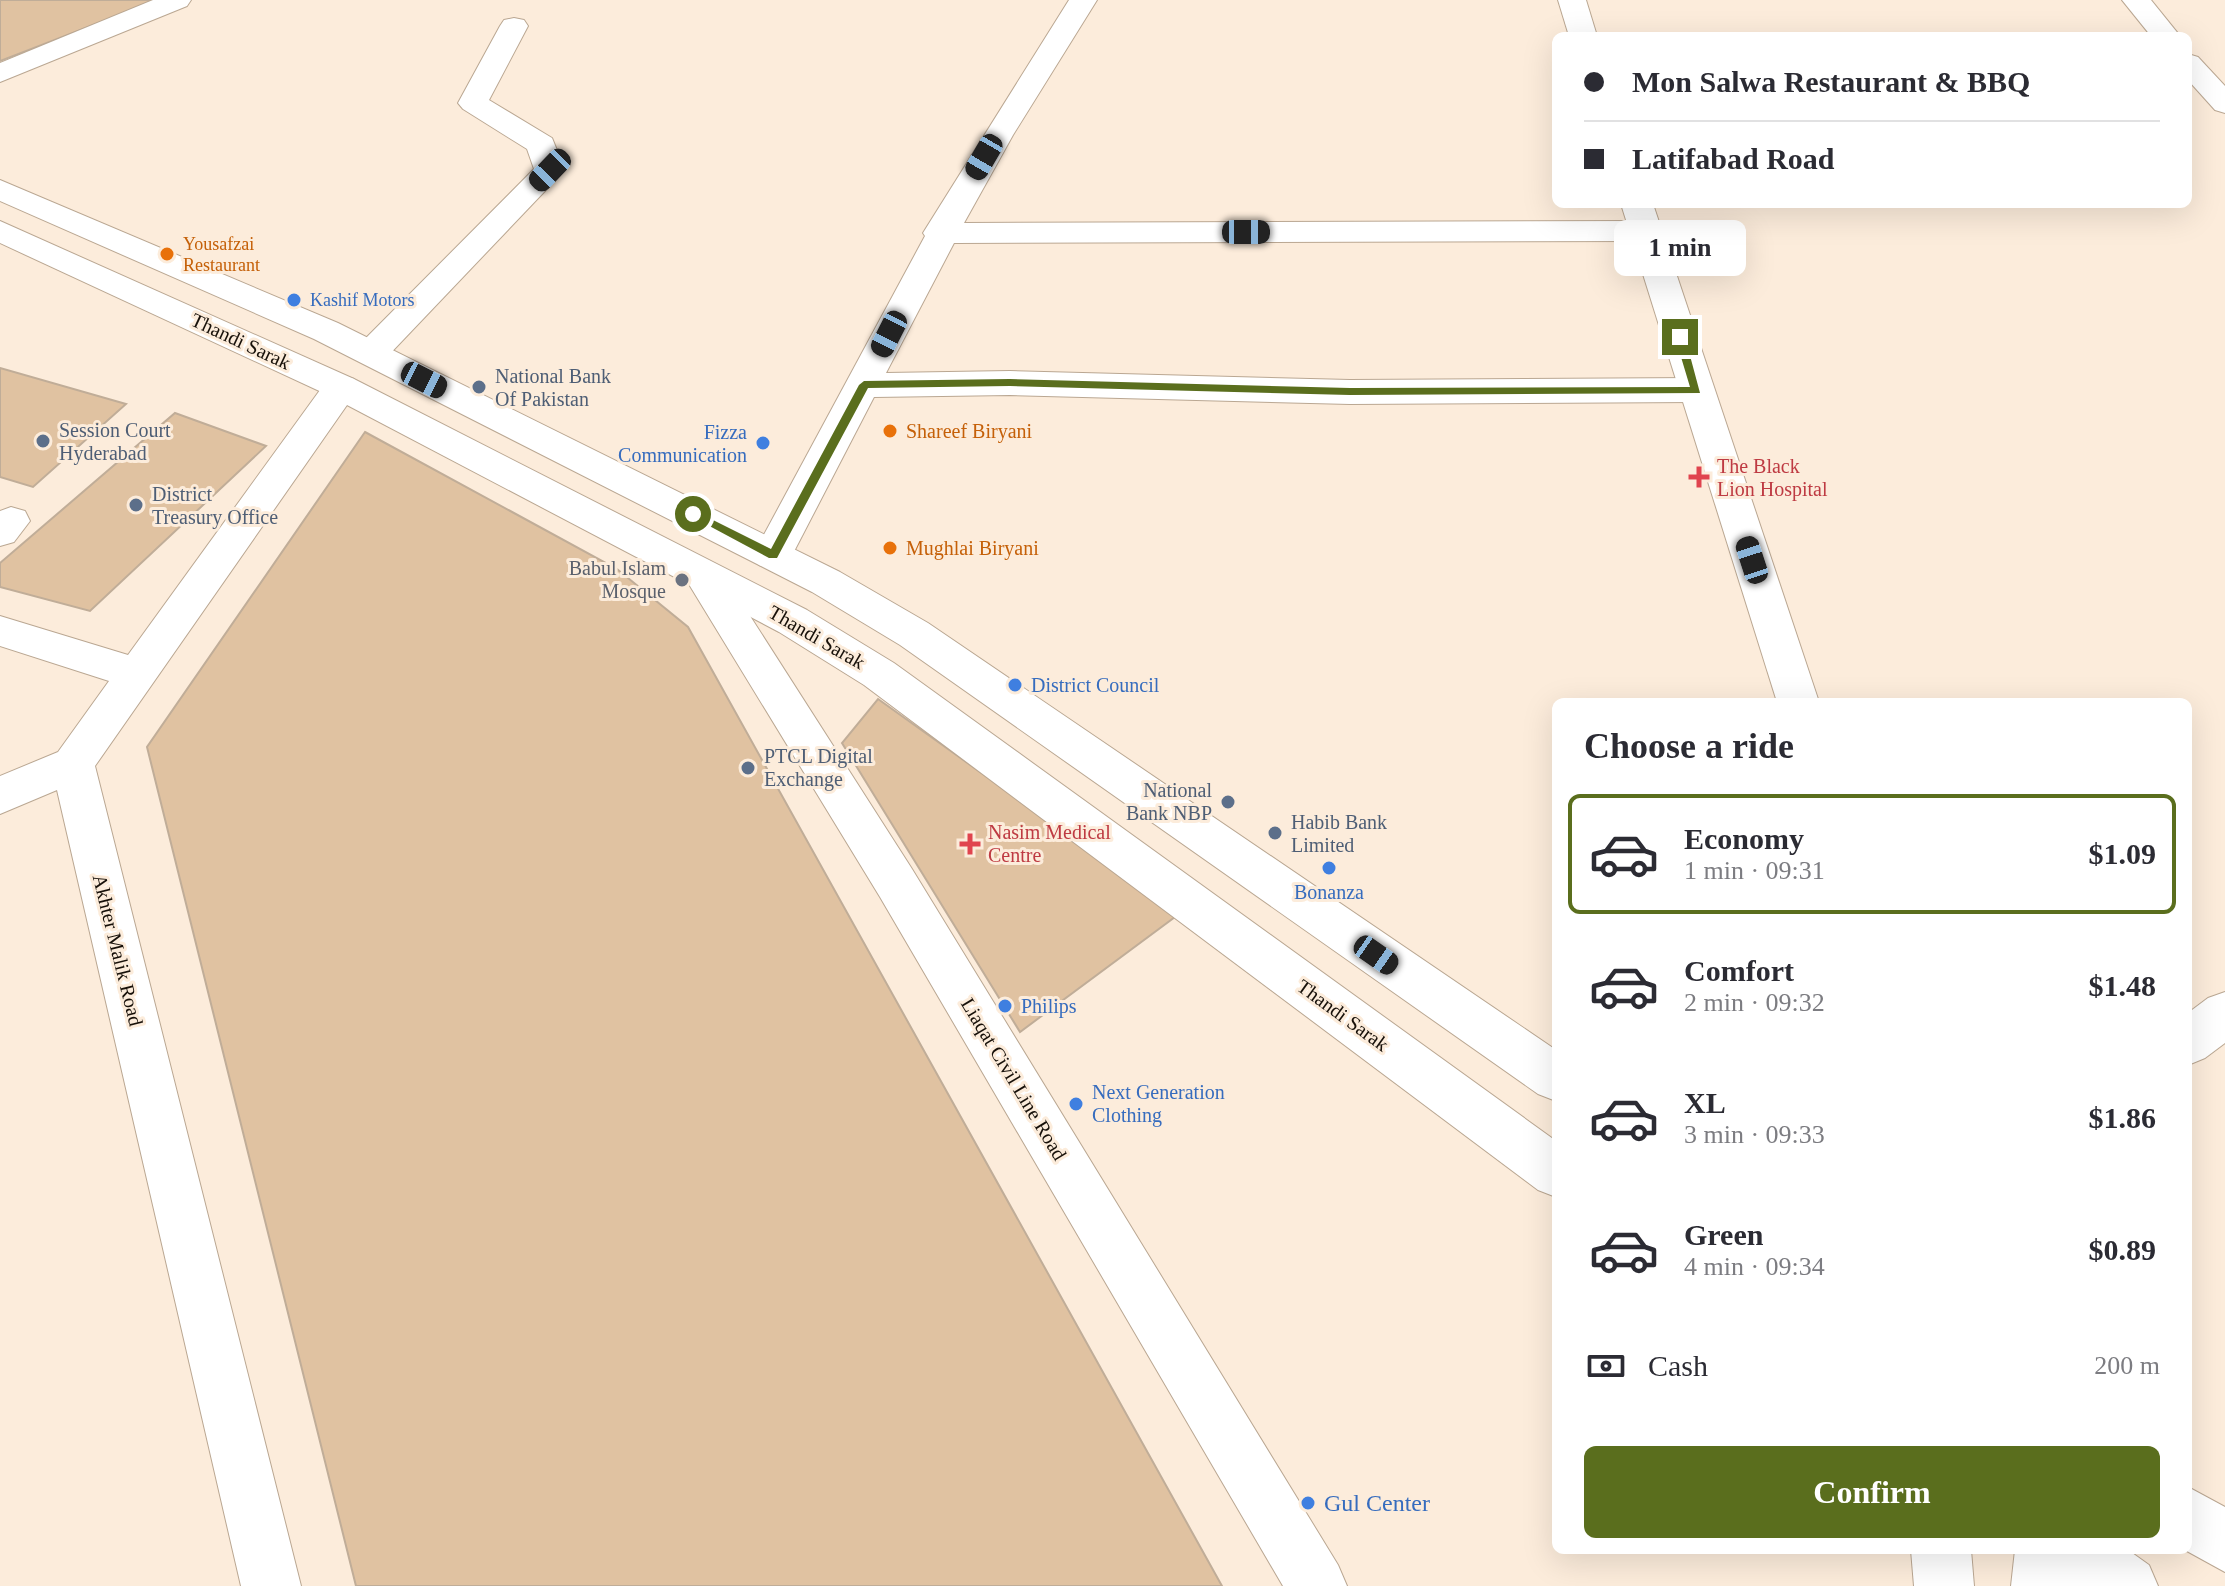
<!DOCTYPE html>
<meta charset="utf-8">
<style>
:root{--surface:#fff;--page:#f7f7f7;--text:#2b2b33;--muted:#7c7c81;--line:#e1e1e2;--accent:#5a6e1d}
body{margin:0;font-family:Georgia,serif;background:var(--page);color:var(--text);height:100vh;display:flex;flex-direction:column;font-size:30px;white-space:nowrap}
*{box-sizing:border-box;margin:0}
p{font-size:26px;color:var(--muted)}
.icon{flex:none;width:44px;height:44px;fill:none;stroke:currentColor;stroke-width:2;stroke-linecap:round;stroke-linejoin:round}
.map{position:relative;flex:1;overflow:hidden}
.drawer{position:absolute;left:1552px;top:698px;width:640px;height:856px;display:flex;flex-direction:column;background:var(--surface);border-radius:12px;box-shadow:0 8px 32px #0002}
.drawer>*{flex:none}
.banner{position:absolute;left:1552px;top:32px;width:640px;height:176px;border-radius:12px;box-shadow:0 8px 32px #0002;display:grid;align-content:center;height:176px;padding:0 32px;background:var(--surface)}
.end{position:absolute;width:36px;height:36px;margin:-18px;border:10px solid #5a6e1d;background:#fff;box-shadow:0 0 0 4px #fff}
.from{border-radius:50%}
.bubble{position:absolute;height:56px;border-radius:12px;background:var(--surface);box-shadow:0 8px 32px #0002;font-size:26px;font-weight:600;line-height:56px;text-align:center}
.car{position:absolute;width:24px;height:48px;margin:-24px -12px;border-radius:10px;box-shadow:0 0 6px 2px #0007;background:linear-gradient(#222 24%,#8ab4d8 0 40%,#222 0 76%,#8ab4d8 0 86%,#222 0)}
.banner b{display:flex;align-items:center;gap:28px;height:76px;font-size:30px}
.banner b+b{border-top:2px solid var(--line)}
.banner i{width:20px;height:20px;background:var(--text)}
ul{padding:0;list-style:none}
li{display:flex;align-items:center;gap:24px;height:120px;margin:0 16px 12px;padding:0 16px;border:4px solid transparent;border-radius:12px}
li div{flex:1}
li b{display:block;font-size:30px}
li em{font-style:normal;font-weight:600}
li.selected{border-color:var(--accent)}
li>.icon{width:72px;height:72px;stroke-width:1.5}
h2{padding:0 32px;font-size:36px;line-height:96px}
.pay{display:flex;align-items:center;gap:20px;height:88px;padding:0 32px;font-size:30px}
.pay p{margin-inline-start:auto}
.primary-button{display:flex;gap:16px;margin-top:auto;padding:16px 32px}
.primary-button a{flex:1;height:92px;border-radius:12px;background:var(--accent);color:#fff;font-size:32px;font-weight:600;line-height:92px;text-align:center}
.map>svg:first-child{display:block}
.building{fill:#e0c2a1;stroke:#c0ad98;stroke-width:2}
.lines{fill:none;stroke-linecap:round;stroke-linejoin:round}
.minor-casing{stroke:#baa792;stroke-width:2}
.major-casing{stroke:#baa792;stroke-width:2}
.minor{fill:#fff;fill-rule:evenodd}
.major{fill:#fff;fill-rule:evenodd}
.route{fill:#5a6e1d}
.food-dot{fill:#e8710a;stroke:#fcecdb;stroke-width:3}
.shop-dot{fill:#3f7fe0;stroke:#fcecdb;stroke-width:3}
.service-dot{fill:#5c6f8a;stroke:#fcecdb;stroke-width:3}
.health-dot{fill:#e0444e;stroke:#fcecdb;stroke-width:3}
.worship-dot{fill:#6b7280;stroke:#fcecdb;stroke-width:3}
.labels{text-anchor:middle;stroke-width:6;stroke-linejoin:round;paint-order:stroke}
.far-food-label{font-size:18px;fill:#c56008;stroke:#fcecdb;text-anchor:start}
.far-shop-label{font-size:18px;fill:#366cbe;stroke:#fcecdb;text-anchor:start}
.street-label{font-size:20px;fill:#171009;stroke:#fcecdb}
.service-label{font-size:20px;fill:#4e5e75;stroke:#fcecdb;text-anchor:start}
.food-label{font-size:20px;fill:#c56008;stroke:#fcecdb;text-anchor:start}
.shop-label{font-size:20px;fill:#366cbe;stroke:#fcecdb;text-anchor:start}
.health-label{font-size:20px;fill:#be3a42;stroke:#fcecdb;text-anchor:start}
.worship-label{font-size:20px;fill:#5b616d;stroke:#fcecdb;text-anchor:end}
.near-shop-label{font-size:24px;fill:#366cbe;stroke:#fcecdb;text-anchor:start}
</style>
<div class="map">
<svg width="2225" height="1586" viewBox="0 0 2225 1586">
<rect width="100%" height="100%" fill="#fcecdb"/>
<!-- building -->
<g class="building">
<polygon points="0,0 158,0 0,61"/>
<polygon points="0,368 126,404 33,487 0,477"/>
<polygon points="175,413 266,446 90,611 0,587 0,563"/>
<polygon points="365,432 617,569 688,627 1222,1586 356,1586 147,747"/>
<polygon points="878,699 1179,914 1020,1032 842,743"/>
</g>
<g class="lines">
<defs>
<g id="minor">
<polygon points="153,0 191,0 187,6 0,82 0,63"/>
<polygon points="1069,0 1097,0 1013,135 964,223 1646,221 1657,224 1662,231 1657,238 1646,241 954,243 886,373 1010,371 1350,380 1696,378 1709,382 1714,390 1709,398 1696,402 1350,404 1010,395 874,397 787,565 773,569 759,565 753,555 925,236 923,233"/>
<polygon points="514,18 524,20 528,26 489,100 552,138 565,170 383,361 371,364 359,361 354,353 359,345 534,169 527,149 463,109 458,103 500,26 504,20"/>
<polygon points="341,375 354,379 359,387 354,395 95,766 301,1586 241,1586 57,790 0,814 0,776 58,752 109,681 0,646 0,616 128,655 328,379"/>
<polygon points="11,507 25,511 30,521 14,542 0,546 0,511"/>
<polygon points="704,562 718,566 912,869 1338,1565 1347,1586 1283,1586 880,897 690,586 684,576 690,566"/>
</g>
<g id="major">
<polygon points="1558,0 1586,0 1597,36 1569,36"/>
<polygon points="2122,0 2151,0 2180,36 2151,36"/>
<polygon points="2188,54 2198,57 2225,86 2225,113 2215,110 2188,80"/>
<polygon points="0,180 338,323 840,572 928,623 1556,1050 1556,1101 1538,1094 900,645 812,592 314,339 0,201"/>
<polygon points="1621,204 1653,204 1819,702 1777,702"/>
<polygon points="0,221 354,379 807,610 894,663 1556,1141 1556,1197 1538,1190 864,685 779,632 328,395 0,243"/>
<polygon points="2225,992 2225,1043 2205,1058 2188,1065 2188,1013 2208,998"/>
<polygon points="2188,1487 2225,1507 2225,1572 2185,1550 2188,1550"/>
<polygon points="1911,1550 1971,1550 1974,1586 1914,1586"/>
<polygon points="2015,1550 2128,1550 2149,1565 2158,1586 2011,1586"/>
</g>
</defs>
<!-- minor casing -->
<use href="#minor" class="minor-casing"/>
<!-- major casing -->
<use href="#major" class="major-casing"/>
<!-- minor -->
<use href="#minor" class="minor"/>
<!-- major -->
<use href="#major" class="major"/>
</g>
<!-- route -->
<polygon class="route" points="1680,334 1685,337 1700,393 1350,395 1010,386 868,388 777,558 769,558 687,514 697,512 771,549 859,385 864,381 1010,379 1350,388 1690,387 1675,337"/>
<!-- markers -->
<g class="food-dot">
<circle cx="167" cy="254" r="8"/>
<circle cx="890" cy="431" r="8"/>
<circle cx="890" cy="548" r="8"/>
</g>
<g class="shop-dot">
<circle cx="294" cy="300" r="8"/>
<circle cx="763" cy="443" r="8"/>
<circle cx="1015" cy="685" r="8"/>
<circle cx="1329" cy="868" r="8"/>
<circle cx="1005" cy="1006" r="8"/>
<circle cx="1076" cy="1104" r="8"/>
<circle cx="1308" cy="1503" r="8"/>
</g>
<g class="service-dot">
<circle cx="479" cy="387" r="8"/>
<circle cx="43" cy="441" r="8"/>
<circle cx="136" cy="505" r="8"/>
<circle cx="748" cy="768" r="8"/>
<circle cx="1228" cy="802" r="8"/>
<circle cx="1275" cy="833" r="8"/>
</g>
<g class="health-dot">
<path d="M1695 465h8v8h8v8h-8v8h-8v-8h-8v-8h8z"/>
<path d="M966 832h8v8h8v8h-8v8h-8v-8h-8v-8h8z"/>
</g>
<circle class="worship-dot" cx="682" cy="580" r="8"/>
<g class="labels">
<!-- far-food labels -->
<g class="far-food-label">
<text x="183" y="250">Yousafzai<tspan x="183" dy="21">Restaurant</tspan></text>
</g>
<!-- far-shop labels -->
<g class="far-shop-label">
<text x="310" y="306">Kashif Motors</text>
</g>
<!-- street labels -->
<g class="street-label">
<text transform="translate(241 341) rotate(25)" y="7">Thandi Sarak</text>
<text transform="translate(817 637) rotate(30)" y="7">Thandi Sarak</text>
<text transform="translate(118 950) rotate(76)" y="7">Akhter Malik Road</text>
<text transform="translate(1343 1015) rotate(36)" y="7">Thandi Sarak</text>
<text transform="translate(1014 1079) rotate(59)" y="7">Liaqat Civil Line Road</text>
</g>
<!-- service labels -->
<g class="service-label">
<text x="495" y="383">National Bank<tspan x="495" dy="23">Of Pakistan</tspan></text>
<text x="59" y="437">Session Court<tspan x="59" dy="23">Hyderabad</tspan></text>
<text x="152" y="501">District<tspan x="152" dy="23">Treasury Office</tspan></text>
<text x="764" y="763">PTCL Digital<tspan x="764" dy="23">Exchange</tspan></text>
<text x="1212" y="797" text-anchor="end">National<tspan x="1212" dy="23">Bank NBP</tspan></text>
<text x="1291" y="829">Habib Bank<tspan x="1291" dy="23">Limited</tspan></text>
</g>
<!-- food labels -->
<g class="food-label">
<text x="906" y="438">Shareef Biryani</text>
<text x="906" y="555">Mughlai Biryani</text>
</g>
<!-- shop labels -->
<g class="shop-label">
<text x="747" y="439" text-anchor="end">Fizza<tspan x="747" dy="23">Communication</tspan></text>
<text x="1031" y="692">District Council</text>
<text x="1329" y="899" text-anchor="middle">Bonanza</text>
<text x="1021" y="1013">Philips</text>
<text x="1092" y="1099">Next Generation<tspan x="1092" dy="23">Clothing</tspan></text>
</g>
<!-- health labels -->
<g class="health-label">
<text x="1717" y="473">The Black<tspan x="1717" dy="23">Lion Hospital</tspan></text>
<text x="988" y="839">Nasim Medical<tspan x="988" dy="23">Centre</tspan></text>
</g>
<!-- worship labels -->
<g class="worship-label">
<text x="666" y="575">Babul Islam<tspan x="666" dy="23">Mosque</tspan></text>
</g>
<!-- near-shop labels -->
<g class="near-shop-label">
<text x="1324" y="1511">Gul Center</text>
</g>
</g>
</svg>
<i class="end from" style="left:693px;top:514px"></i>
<i class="end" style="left:1680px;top:337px"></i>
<div class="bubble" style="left:1614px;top:220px;width:132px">1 min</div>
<i class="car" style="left:984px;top:157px;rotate:210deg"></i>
<i class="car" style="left:550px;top:170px;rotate:224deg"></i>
<i class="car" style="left:1246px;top:232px;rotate:90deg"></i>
<i class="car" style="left:889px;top:334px;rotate:207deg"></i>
<i class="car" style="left:424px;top:380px;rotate:117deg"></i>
<i class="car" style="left:1752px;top:560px;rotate:342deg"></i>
<i class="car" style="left:1376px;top:955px;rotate:125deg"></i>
<div class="banner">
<b><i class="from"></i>Mon Salwa Restaurant &amp; BBQ</b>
<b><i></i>Latifabad Road</b>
</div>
<section class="drawer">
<h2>Choose a ride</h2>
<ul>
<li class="selected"><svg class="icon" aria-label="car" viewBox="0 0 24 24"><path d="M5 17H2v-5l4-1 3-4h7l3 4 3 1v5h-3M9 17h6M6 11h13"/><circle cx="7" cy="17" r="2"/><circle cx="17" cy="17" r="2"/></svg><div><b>Economy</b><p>1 min · 09:31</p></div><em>$1.09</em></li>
<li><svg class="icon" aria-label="car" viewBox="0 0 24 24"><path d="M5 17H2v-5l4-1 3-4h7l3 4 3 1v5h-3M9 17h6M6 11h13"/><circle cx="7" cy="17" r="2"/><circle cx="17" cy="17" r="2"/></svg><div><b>Comfort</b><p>2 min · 09:32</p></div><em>$1.48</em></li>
<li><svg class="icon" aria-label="car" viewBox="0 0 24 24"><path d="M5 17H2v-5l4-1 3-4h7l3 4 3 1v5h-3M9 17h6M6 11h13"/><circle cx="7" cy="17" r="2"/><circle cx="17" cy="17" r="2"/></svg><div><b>XL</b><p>3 min · 09:33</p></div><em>$1.86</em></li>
<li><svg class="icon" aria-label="car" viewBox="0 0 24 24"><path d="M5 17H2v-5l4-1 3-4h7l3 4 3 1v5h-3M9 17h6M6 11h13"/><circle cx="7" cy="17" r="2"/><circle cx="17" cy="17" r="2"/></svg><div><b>Green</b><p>4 min · 09:34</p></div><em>$0.89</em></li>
</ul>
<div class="pay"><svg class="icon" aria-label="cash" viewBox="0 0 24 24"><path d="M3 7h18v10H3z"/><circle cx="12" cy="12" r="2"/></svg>Cash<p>200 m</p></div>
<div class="primary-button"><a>Confirm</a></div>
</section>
</div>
